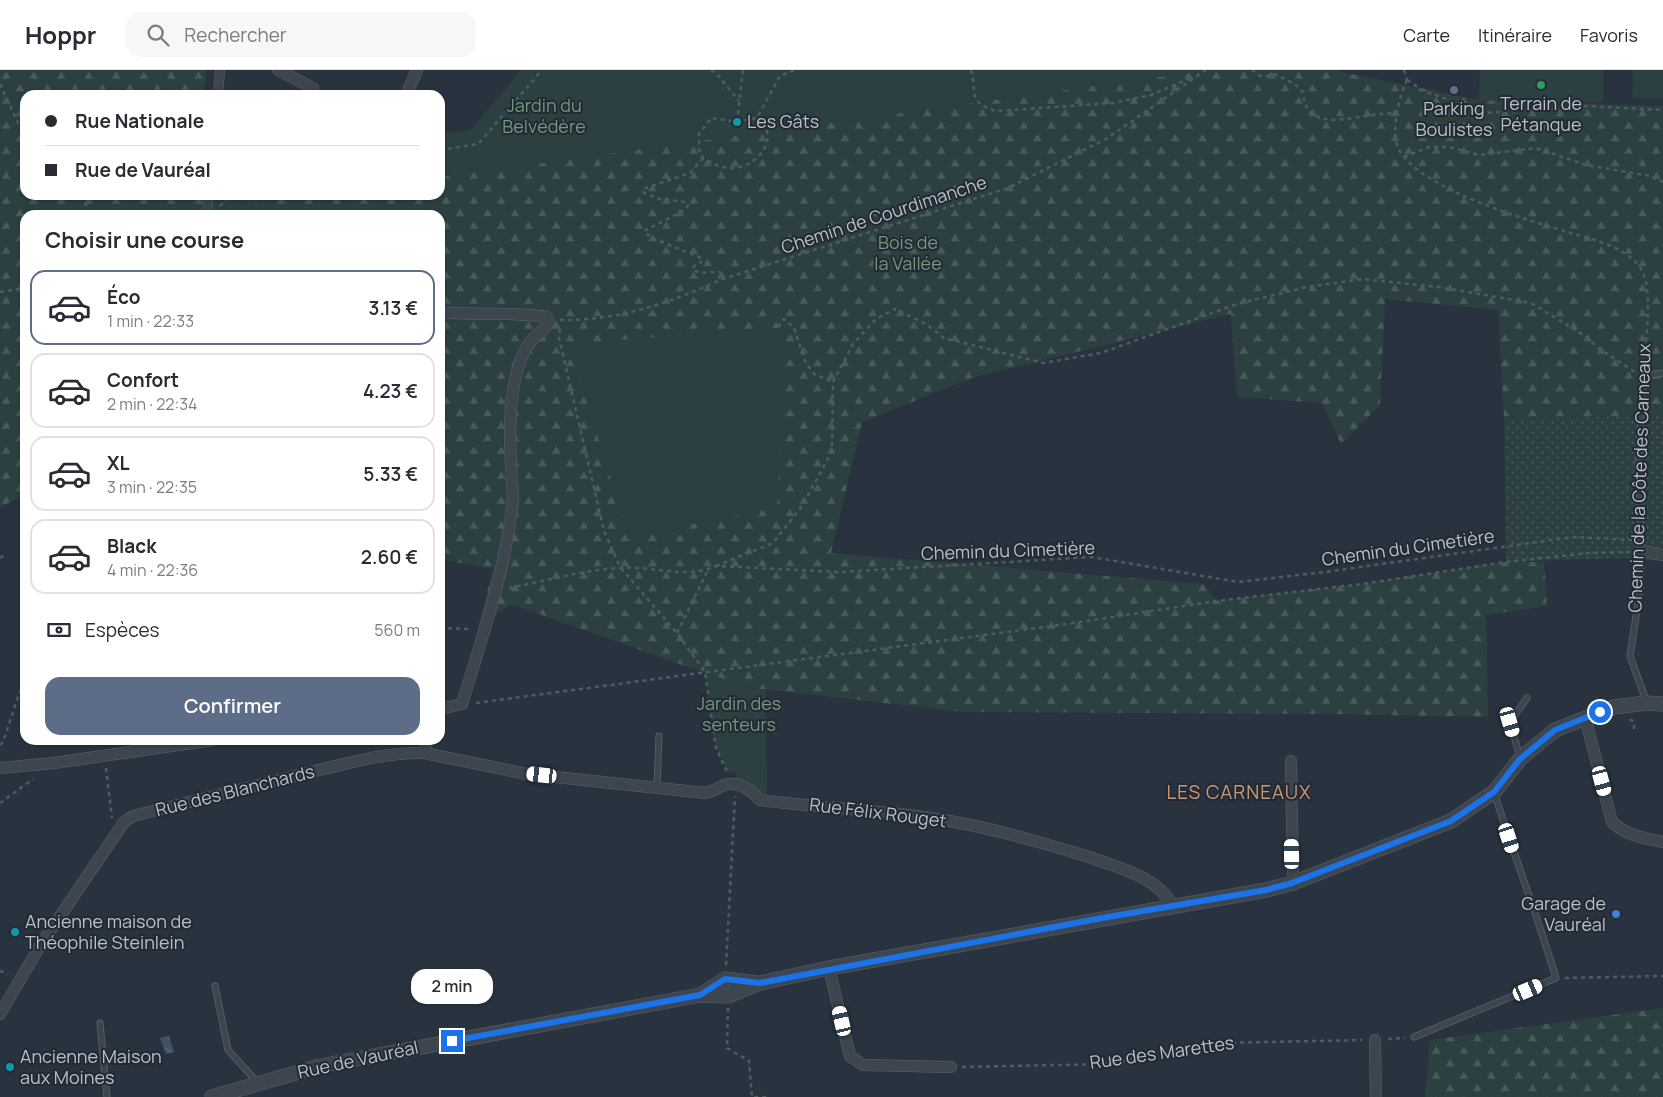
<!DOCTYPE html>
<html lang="fr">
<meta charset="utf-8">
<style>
:root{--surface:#fff;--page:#f7f7f7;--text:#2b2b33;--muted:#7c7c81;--line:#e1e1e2;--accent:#5d6c87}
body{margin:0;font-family:Manrope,sans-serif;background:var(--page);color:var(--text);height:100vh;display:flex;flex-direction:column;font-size:19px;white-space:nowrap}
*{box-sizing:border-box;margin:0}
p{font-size:16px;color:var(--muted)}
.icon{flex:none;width:28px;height:28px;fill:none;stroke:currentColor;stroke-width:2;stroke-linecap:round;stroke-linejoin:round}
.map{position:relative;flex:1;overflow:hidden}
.side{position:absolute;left:20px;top:140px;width:425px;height:535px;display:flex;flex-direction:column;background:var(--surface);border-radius:15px;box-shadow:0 1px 4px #0004}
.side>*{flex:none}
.banner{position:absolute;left:20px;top:20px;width:425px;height:110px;border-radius:15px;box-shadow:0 1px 4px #0004;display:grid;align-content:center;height:110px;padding:0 25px;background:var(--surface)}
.end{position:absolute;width:22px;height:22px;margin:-11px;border:6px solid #1a73e8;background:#fff;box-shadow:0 0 0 2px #fff}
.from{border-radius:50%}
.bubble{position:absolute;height:35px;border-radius:15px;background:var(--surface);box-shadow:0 1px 4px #0004;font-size:16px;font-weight:600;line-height:35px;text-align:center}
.car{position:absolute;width:15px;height:30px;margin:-15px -8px;border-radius:6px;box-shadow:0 0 4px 1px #0007;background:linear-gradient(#fff 24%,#345 0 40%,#fff 0 76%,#345 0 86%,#fff 0)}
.banner b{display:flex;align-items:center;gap:18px;height:48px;font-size:19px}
.banner b+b{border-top:1px solid var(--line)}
.banner i{width:12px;height:12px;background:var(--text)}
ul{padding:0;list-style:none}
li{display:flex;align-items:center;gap:15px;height:75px;margin:0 10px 8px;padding:0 15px;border:2px solid var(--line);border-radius:15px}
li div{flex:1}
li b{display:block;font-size:19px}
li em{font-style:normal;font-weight:600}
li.selected{border-color:var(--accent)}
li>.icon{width:45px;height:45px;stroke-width:1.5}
h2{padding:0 25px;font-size:22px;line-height:60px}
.pay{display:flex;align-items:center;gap:12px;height:55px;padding:0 25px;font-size:19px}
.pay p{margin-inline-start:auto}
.action{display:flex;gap:10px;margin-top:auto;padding:10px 25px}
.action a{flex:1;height:58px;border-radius:15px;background:var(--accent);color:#fff;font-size:20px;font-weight:600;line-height:58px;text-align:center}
header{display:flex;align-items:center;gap:30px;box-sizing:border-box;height:70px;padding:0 25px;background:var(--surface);border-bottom:1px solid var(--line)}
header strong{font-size:24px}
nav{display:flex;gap:28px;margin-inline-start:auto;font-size:18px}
.search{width:350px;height:45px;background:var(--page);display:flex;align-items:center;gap:12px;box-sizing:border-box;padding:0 18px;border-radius:15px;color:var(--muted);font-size:19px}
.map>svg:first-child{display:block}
.grass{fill:url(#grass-dots)}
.forest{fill:url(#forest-firs)}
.green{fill:#2c4041}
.water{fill:url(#water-waves)}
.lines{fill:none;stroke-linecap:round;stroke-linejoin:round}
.service-casing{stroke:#5b636c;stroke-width:7}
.pedestrian-casing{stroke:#5b636c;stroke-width:10}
.minor-casing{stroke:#5b636c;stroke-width:12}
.tertiary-casing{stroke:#5b636c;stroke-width:15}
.path{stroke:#4b5d5f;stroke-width:2.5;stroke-dasharray:4 4;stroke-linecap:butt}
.service{stroke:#3d454f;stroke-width:5.5}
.pedestrian{stroke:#3d454f;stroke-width:9}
.minor{stroke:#3d454f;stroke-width:11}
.tertiary{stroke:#3d454f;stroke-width:14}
.route{stroke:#1a73e8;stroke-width:6}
.leisure-dot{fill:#2e9e5b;stroke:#222a34;stroke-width:2}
.service-dot{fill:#5c6f8a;stroke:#222a34;stroke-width:2}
.culture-dot{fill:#0f9aa8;stroke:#222a34;stroke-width:2}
.shop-dot{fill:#3f7fe0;stroke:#222a34;stroke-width:2}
.labels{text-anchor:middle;stroke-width:4;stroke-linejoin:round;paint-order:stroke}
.poi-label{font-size:18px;fill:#bac0c9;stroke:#222a34;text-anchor:start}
.park-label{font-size:18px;fill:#74987b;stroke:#222a34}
.street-label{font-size:18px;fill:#bac0c9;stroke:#222a34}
.neighbourhood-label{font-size:19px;letter-spacing:1px;fill:#ca9874;stroke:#222a34}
</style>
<header>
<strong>Hoppr</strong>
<div class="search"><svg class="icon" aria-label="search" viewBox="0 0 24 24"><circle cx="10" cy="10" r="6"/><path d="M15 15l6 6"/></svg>Rechercher</div>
<nav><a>Carte</a><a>Itinéraire</a><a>Favoris</a></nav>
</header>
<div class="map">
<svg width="1663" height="1027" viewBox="0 0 1663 1027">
<defs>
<pattern id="grass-dots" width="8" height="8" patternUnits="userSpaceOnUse" patternTransform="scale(1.25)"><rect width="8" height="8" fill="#2c4041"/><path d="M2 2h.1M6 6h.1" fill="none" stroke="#485a5b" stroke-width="1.8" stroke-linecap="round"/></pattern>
<pattern id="forest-firs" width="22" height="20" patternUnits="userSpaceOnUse" patternTransform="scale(1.25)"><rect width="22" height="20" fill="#2c4041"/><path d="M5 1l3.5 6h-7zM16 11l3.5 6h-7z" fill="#485a5b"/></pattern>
<pattern id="water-waves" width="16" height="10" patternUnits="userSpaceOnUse" patternTransform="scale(1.25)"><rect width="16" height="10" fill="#415166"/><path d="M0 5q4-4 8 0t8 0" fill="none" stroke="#5a687b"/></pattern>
</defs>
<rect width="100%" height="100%" fill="#29333f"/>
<!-- grass -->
<polygon class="grass" points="1663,346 1663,491 1621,488 1506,492 1504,349"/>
<!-- forest -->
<g class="forest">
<polygon points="0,0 206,0 204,25 25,25 25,125 219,125 222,134 242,135 313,125 440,125 440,107 1209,0 1332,0 1479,30 1663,36 1663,346 1504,349 1498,240 1385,229 1380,335 1341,374 1322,333 1237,327 1231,244 974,307 862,352 831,483 1204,514 1216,531 1362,514 1506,492 1544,492 1547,536 1486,545 1488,647 1330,644 964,642 744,617 511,534 478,558 493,499 444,490 440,513 440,145 25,145 25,423 0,438"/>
<polygon points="1663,938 1663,1027 1425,1027 1430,970"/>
</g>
<!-- green -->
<g class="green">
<polygon points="521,0 1209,0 440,107 440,64 471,60"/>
<polygon points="1480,0 1603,0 1603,32 1479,30"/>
<polygon points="1633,0 1663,0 1663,29 1632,28"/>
<polygon points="222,125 313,125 242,135 232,143 222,134 219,127"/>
<polygon points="786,257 777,438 628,466 570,274"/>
<polygon points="705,602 744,617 766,620 767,731 736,714 736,703 727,702 716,678"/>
</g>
<!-- water -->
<polygon class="water" points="169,966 174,982 166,984 160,968"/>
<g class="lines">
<defs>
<g id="service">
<polyline points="1647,633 1630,586 1640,520 1642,481 1638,395 1643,306 1663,303"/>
<polyline points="1520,687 1510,652 1527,628"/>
<polyline points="657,716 659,666"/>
<polyline points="215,916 228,980 258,1013"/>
<polyline points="100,953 107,1027"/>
<path d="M1414,967L1556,908C1537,845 1514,785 1494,722"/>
</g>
<g id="pedestrian">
<polyline points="218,25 220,0"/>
<polyline points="207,125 209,145"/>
</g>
<g id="minor">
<polyline points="278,0 313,18"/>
<polyline points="406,25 417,0"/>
<path d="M440,242C476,246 512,241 547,247L549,252C543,264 531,266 525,280C507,316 510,362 511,400C512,412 514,426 512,438C504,505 481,570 462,634L440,639"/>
<polyline points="1642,481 1663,485"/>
<path d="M1585,647L1612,752C1627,766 1644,768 1663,772"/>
<polyline points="424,683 427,670"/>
<polyline points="1291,691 1293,813"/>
<polyline points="0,698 54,693 213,670"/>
<polyline points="829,898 850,986 863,995 951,997"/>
<path d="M0,944L41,874L124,752L133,746C191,732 249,717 307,703C345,694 384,682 424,683L527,704L705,723C713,722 717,718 724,715C739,710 751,720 760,730C827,739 894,740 960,753C1004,761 1047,774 1089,787C1117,797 1158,807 1172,835"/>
<polyline points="1375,970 1376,1027"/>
</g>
<g id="tertiary">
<polyline points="700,925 725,909 756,913"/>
<polyline points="212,1027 320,996 700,925 728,926 760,913 829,898 1266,820 1293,813 1451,751 1494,722 1520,689 1555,660 1614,637 1647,633 1663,634"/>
</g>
</defs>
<!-- service casing -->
<use href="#service" class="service-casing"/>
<!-- pedestrian casing -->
<use href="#pedestrian" class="pedestrian-casing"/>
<!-- minor casing -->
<use href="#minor" class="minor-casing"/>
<!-- tertiary casing -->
<use href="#tertiary" class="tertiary-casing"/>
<!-- path -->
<g class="path">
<polyline points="711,0 716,3 739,31"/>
<path d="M971,0C978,23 966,32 996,41L1113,33L1151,25L1193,7"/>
<path d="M1252,0L1262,7L1274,4L1295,14L1303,22C1306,71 1367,39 1396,44"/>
<polyline points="1404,0 1407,10"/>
<path d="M1407,10C1399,25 1390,64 1399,80C1422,119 1521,148 1564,161C1590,169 1625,175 1641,199C1654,217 1645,273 1644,296"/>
<polyline points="1407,10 1424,21 1486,43 1587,36 1663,40"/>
<polyline points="0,14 18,53 25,58"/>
<path d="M757,48C759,50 763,53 765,56C776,76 751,99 732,98C721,98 712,93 703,88L699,80V64L711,48L737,52L757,48L780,6L794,0"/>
<polyline points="737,52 743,0"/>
<polyline points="440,80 478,74 542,0"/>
<polyline points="1404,87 1429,77 1449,77 1479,85 1536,78 1586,95 1650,106 1663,112"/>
<path d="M703,88L690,103L643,119L644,123L660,129L686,132L688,136L685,140L644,161L650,167L701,188L703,191L694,196L693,200C703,206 714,199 725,204L721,209"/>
<polyline points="82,125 90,145"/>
<polyline points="220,136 232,125"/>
<polyline points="0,222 25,218"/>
<path d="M560,250C617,251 670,233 720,210L1008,118L1106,69L1206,0"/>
<polyline points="778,257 784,249 794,258 805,291 814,304 833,312"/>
<polyline points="560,259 559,268 604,461 620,497 677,563 705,602 716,678 727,702"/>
<polyline points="0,488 5,484"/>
<polyline points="716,496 773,473 802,436 832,381 833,312 853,274 876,249 895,239 926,254 944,268 1043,293 1101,283 1237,234 1307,217 1363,209 1439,217 1531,233 1585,266 1601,280 1635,302"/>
<path d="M509,518C545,511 583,500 620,498C651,495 685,510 716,496L840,502L1092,487L1238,512L1325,502L1573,467L1632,470"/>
<polyline points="440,558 471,559"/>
<polyline points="677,563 708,500"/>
<polyline points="476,633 1074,553 1216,531 1362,514 1506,492 1589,483 1630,482"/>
<polyline points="1630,649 1634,652 1634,660"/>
<polyline points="0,675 3,672 25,606"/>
<polyline points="106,698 112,748"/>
<polyline points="0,733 33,709"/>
<polyline points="726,895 735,726"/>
<polyline points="0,901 8,904"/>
<polyline points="1565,908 1663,906"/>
<polyline points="728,938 727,978 749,991 752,1027 768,1027"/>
<polyline points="1388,969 1405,968"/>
<polyline points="962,997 1109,994 1222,973 1362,970"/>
</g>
<!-- service -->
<use href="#service" class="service"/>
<!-- pedestrian -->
<use href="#pedestrian" class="pedestrian"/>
<!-- minor -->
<use href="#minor" class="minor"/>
<!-- tertiary -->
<use href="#tertiary" class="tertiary"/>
</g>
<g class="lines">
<!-- route -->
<polyline class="route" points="452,971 700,925 725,909 760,913 1102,848 1266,820 1292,813 1451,751 1494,722 1520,689 1555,660 1600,642"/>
</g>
<!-- markers -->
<circle class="leisure-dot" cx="1541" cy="15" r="5"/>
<circle class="service-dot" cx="1454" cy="20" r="5"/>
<g class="culture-dot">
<circle cx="737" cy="52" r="5"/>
<circle cx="15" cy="862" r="5"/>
<circle cx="10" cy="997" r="5"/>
</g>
<circle class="shop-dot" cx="1616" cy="844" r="5"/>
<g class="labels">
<!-- poi labels -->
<g class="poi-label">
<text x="1541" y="40" text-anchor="middle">Terrain de<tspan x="1541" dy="21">Pétanque</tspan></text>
<text x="1454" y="45" text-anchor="middle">Parking<tspan x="1454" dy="21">Boulistes</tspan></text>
<text x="747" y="58">Les Gâts</text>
<text x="1606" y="840" text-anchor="end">Garage de<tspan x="1606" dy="21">Vauréal</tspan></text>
<text x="25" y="858">Ancienne maison de<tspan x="25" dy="21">Théophile Steinlein</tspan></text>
<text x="20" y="993">Ancienne Maison<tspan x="20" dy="21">aux Moines</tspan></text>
</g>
<!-- park labels -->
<g class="park-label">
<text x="544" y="42">Jardin du<tspan x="544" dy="21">Belvédère</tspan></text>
<text x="908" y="179">Bois de<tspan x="908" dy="21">la Vallée</tspan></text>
<text x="739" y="640">Jardin des<tspan x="739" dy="21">senteurs</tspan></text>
</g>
<!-- street labels -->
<g class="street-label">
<text transform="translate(884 145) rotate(-18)" y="6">Chemin de Courdimanche</text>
<text transform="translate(1640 408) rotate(-88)" y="6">Chemin de la Côte des Carneaux</text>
<text transform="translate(1408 478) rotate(-8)" y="6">Chemin du Cimetière</text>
<text transform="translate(1008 481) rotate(-2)" y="6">Chemin du Cimetière</text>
<text transform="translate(235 721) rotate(-14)" y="6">Rue des Blanchards</text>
<text transform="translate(878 743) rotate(7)" y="6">Rue Félix Rouget</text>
<text transform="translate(1162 983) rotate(-8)" y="6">Rue des Marettes</text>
<text transform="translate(358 990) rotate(-12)" y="6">Rue de Vauréal</text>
</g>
<!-- neighbourhood labels -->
<g class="neighbourhood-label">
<text x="1239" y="729">LES CARNEAUX</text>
</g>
</g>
</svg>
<i class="end from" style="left:1600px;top:642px"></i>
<i class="end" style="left:452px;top:971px"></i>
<div class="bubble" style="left:411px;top:899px;width:82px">2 min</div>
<i class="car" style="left:1510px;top:652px;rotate:164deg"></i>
<i class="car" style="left:542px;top:705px;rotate:276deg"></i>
<i class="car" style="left:1602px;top:711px;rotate:165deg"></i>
<i class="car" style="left:1509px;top:768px;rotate:162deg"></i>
<i class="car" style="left:1292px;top:784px;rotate:359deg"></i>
<i class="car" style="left:1528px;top:920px;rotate:67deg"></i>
<i class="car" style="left:842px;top:951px;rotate:347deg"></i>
<div class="banner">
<b><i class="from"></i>Rue Nationale</b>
<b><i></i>Rue de Vauréal</b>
</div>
<section class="side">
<h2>Choisir une course</h2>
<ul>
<li class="selected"><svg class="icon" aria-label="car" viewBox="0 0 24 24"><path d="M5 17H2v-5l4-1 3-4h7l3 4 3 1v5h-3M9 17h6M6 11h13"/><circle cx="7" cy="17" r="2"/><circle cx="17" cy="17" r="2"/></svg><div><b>Éco</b><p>1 min · 22:33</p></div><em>3.13 €</em></li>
<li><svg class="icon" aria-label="car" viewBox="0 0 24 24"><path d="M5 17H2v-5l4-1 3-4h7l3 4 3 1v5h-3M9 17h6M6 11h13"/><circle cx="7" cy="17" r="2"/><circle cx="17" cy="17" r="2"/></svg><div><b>Confort</b><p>2 min · 22:34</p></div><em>4.23 €</em></li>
<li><svg class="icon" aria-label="car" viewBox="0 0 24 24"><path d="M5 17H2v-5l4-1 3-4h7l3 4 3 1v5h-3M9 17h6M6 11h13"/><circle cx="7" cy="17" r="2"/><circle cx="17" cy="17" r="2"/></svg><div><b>XL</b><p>3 min · 22:35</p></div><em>5.33 €</em></li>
<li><svg class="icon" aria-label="car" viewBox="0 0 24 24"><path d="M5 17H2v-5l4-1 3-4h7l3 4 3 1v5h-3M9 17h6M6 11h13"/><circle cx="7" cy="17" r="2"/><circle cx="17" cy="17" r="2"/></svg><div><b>Black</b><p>4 min · 22:36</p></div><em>2.60 €</em></li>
</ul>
<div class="pay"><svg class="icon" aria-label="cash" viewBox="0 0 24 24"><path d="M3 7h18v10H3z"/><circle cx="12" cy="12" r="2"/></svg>Espèces<p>560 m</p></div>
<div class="action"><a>Confirmer</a></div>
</section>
</div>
